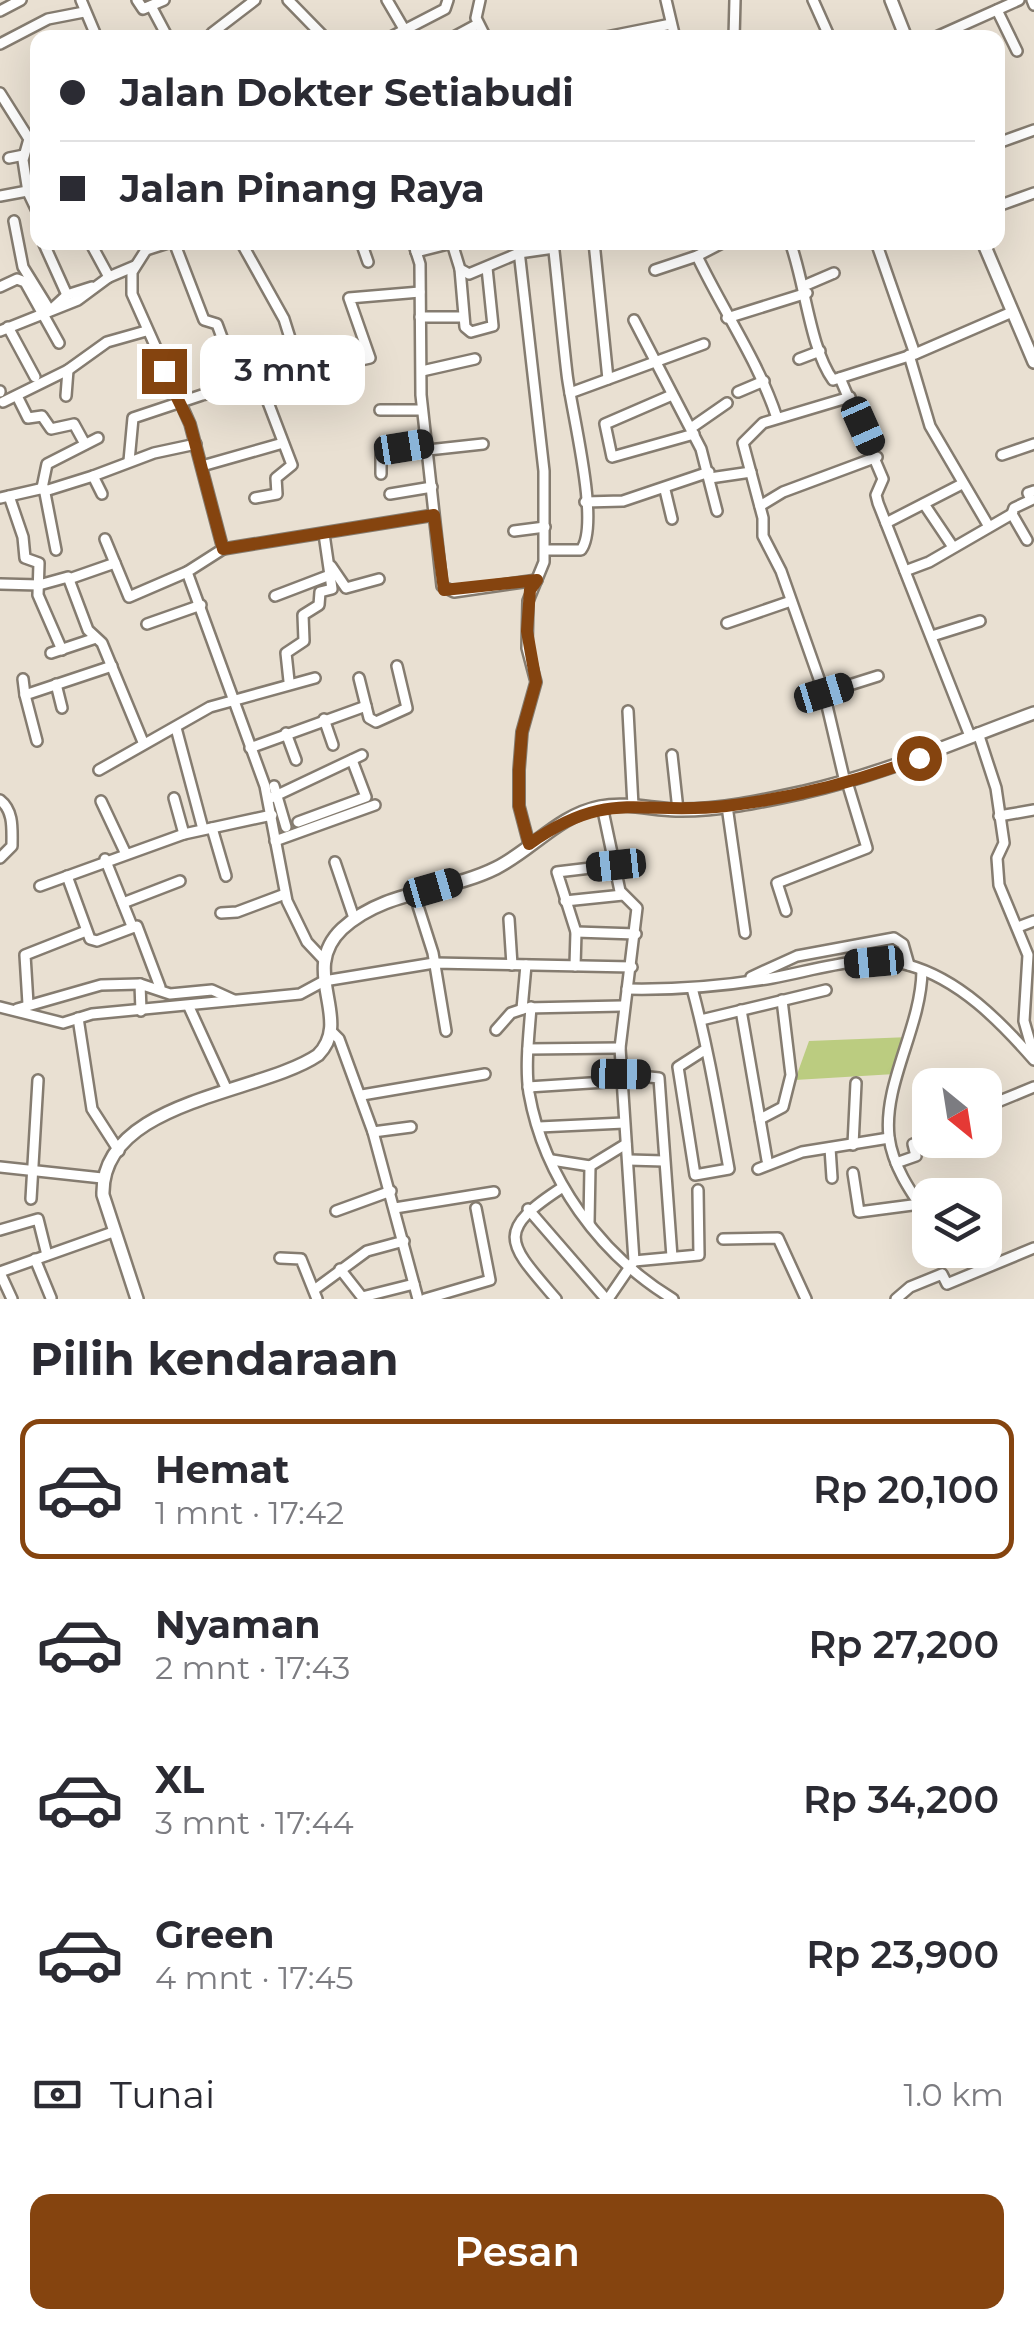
<!DOCTYPE html>
<html lang="id">
<meta charset="utf-8">
<style>
:root{--surface:#fff;--page:#f2f2f3;--text:#2b2b33;--muted:#7c7c81;--line:#e1e1e2;--accent:#85440f}
body{margin:0;font-family:Montserrat,sans-serif;background:var(--page);color:var(--text);height:100vh;display:flex;flex-direction:column;font-size:38px;white-space:nowrap}
*{box-sizing:border-box;margin:0}
p{font-size:32px;color:var(--muted)}
.icon{flex:none;width:55px;height:55px;fill:none;stroke:currentColor;stroke-width:2;stroke-linecap:round;stroke-linejoin:round}
.map{position:relative;height:1299px;overflow:hidden}
.side{display:flex;flex-direction:column;background:var(--surface);flex:1}
.side>*{flex:none}
.hud{position:absolute;left:30px;top:30px;width:975px;height:220px;border-radius:20px;box-shadow:0 10px 40px #0002;display:grid;align-content:center;height:220px;padding:0 30px;background:var(--surface)}
.needle{width:65px;rotate:150deg}
.controls{position:absolute;left:912px;top:1068px;display:grid;gap:20px}
.controls a{display:grid;place-items:center;width:90px;height:90px;border-radius:20px;background:var(--surface);box-shadow:0 10px 40px #0002;font-size:50px}
.end{position:absolute;width:45px;height:45px;margin:-22px;border:12px solid #85440f;background:#fff;box-shadow:0 0 0 5px #fff}
.from{border-radius:50%}
.bubble{position:absolute;height:70px;border-radius:20px;background:var(--surface);box-shadow:0 10px 40px #0002;font-size:32px;font-weight:600;line-height:70px;text-align:center}
.car{position:absolute;width:30px;height:60px;margin:-30px -15px;border-radius:12px;box-shadow:0 0 8px 2px #0007;background:linear-gradient(#222 24%,#8ab4d8 0 40%,#222 0 76%,#8ab4d8 0 86%,#222 0)}
.hud b{display:flex;align-items:center;gap:35px;height:95px;font-size:38px}
.hud b+b{border-top:2px solid var(--line)}
.hud i{width:25px;height:25px;background:var(--text)}
ul{padding:0;list-style:none}
li{display:flex;align-items:center;gap:30px;height:140px;margin:0 20px 15px;padding:0 10px;border:5px solid transparent;border-radius:20px}
li div{flex:1}
li b{display:block;font-size:38px}
li em{font-style:normal;font-weight:600}
li.current{border-color:var(--accent)}
li>.icon{width:90px;height:90px;stroke-width:1.5}
h2{padding:0 30px;font-size:45px;line-height:120px}
.pay{display:flex;align-items:center;gap:25px;height:110px;padding:0 30px;font-size:38px}
.pay p{margin-inline-start:auto}
.button{display:flex;gap:20px;margin-top:auto;padding:20px 30px}
.button a{flex:1;height:115px;border-radius:20px;background:var(--accent);color:#fff;font-size:40px;font-weight:600;line-height:115px;text-align:center}
.map>svg:first-child{display:block}
.green{fill:#bbcc80}
.lines{fill:none;stroke-linecap:round;stroke-linejoin:round}
.minor-casing{stroke:#857c70;stroke-width:14}
.major-casing{stroke:#857c70;stroke-width:16}
.minor{stroke:#fff;stroke-width:9}
.major{stroke:#fff;stroke-width:11}
.route{stroke:#85440f;stroke-width:12}
</style>
<div class="map">
<svg width="1034" height="1299" viewBox="0 0 1034 1299">
<rect width="100%" height="100%" fill="#e9e0d2"/>
<!-- green -->
<polygon class="green" points="910,1037 895,1074 795,1080 809,1041"/>
<g class="lines">
<defs>
<g id="minor">
<polyline points="81,0 97,38"/>
<polyline points="137,0 143,9 164,0"/>
<polyline points="288,0 325,38"/>
<polyline points="387,0 404,29"/>
<polyline points="480,0 476,18 486,38"/>
<polyline points="666,0 675,38"/>
<polyline points="813,0 830,38"/>
<polyline points="1032,0 1034,5"/>
<polyline points="151,6 168,38"/>
<polyline points="997,10 1017,51"/>
<polyline points="0,11 21,0"/>
<polyline points="212,33 255,0"/>
<polyline points="389,38 445,9 448,0"/>
<polyline points="452,38 478,24"/>
<polyline points="601,38 671,24"/>
<polyline points="734,38 735,0"/>
<polyline points="934,38 1019,0"/>
<polyline points="0,44 48,19 84,12"/>
<polyline points="0,93 29,139 23,160 28,192 38,213"/>
<polyline points="998,143 1034,130"/>
<polyline points="9,158 24,155"/>
<polyline points="0,196 38,189"/>
<polyline points="998,206 1034,193"/>
<polyline points="14,221 23,267 49,309"/>
<polyline points="90,242 109,277"/>
<polyline points="142,242 146,250 132,272 132,294 190,424 223,549 187,572 265,786 287,901 307,942 323,959"/>
<polyline points="174,242 204,320 217,324 240,386"/>
<polyline points="241,242 284,319 301,373"/>
<polyline points="361,242 368,262"/>
<polyline points="413,242 420,264 421,395 442,586 454,592 537,580"/>
<polyline points="518,242 544,471 544,562 528,601 527,648 536,682 522,732 519,770 519,806 529,844"/>
<polyline points="594,242 608,379"/>
<path d="M724,242L697,256C723,311 758,360 777,418"/>
<path d="M790,242C805,282 810,349 833,380L915,354L1012,312"/>
<polyline points="876,242 915,354"/>
<polyline points="44,244 67,295"/>
<polyline points="146,250 171,242"/>
<polyline points="416,252 452,243 460,269 469,274 519,253 554,248"/>
<polyline points="460,269 465,327 471,332 493,326 487,268"/>
<polyline points="655,270 697,256"/>
<polyline points="806,285 834,273"/>
<polyline points="0,287 17,279 25,282 59,343"/>
<polyline points="54,307 67,295 92,287"/>
<polyline points="420,317 463,317"/>
<polyline points="727,318 807,293"/>
<polyline points="634,320 701,449 717,511"/>
<polyline points="8,327 35,377"/>
<polyline points="0,331 78,300 109,277 135,266"/>
<polyline points="909,355 930,426 988,525"/>
<polyline points="799,359 820,351"/>
<polyline points="422,371 475,359"/>
<polyline points="840,378 883,479 876,495 878,503 970,736"/>
<polyline points="0,391 0,392"/>
<polyline points="738,392 764,381"/>
<polyline points="570,393 704,344"/>
<polyline points="672,395 605,424 612,457 694,434"/>
<polyline points="17,396 28,418 42,416 51,429 74,424 85,444"/>
<polyline points="66,396 68,370"/>
<polyline points="3,402 68,370 107,342 146,331"/>
<polyline points="380,410 422,410"/>
<polyline points="691,428 727,403"/>
<polyline points="428,450 483,444"/>
<polyline points="1002,455 1034,444"/>
<polyline points="129,461 133,418 202,395 370,358 349,298 420,292"/>
<polyline points="202,466 283,443"/>
<polyline points="381,474 381,451 427,444"/>
<polyline points="710,478 751,472"/>
<polyline points="42,488 47,464 98,438"/>
<polyline points="665,490 672,519"/>
<polyline points="45,491 93,476"/>
<polyline points="102,494 93,476 154,453 196,444"/>
<polyline points="390,494 432,487"/>
<polyline points="9,496 23,537 25,558 39,563 38,595 62,650"/>
<polyline points="0,498 44,488 56,550"/>
<polyline points="255,498 277,494 276,478 292,465 261,384"/>
<polyline points="585,502 623,501 709,472"/>
<polyline points="924,504 953,547"/>
<polyline points="760,506 783,492 877,457"/>
<polyline points="1012,514 1014,508 1031,500 1028,493 1034,491"/>
<polyline points="886,523 962,484"/>
<polyline points="514,531 545,527"/>
<polyline points="105,539 129,597 187,572"/>
<polyline points="223,549 434,515"/>
<path d="M546,550H581C601,524 571,410 567,374C562,331 558,286 553,242"/>
<polyline points="331,566 346,588 379,579"/>
<polyline points="905,571 929,562 1012,514 1027,540"/>
<polyline points="69,579 115,563"/>
<polyline points="0,584 39,585 68,577 88,630 102,643 143,742"/>
<polyline points="275,596 330,575"/>
<polyline points="727,623 791,601"/>
<polyline points="147,624 201,605"/>
<polyline points="932,636 980,621"/>
<polyline points="51,653 96,638"/>
<polyline points="359,678 369,718 376,722 407,708 397,666"/>
<polyline points="23,679 25,695"/>
<polyline points="289,681 286,653 304,641 303,615 319,605 320,592 332,589 324,534"/>
<polyline points="56,684 62,708"/>
<polyline points="824,693 878,676"/>
<polyline points="628,711 633,806"/>
<polyline points="324,719 333,745"/>
<polyline points="176,728 203,829"/>
<polyline points="286,733 296,760"/>
<polyline points="978,733 996,788 1004,843 997,858 999,885 1028,955 1024,1021 1034,1056"/>
<polyline points="37,741 25,695 112,666"/>
<polyline points="250,748 366,706"/>
<polyline points="672,755 678,810"/>
<polyline points="99,770 210,707 315,678"/>
<polyline points="845,782 824,693 781,571 763,536 763,518 743,443 763,423 850,397"/>
<polyline points="274,786 286,827"/>
<polyline points="174,798 184,834"/>
<polyline points="269,799 362,755"/>
<path d="M0,800C14,811 12,829 12,846L0,858"/>
<polyline points="101,801 125,852"/>
<polyline points="602,806 620,891 637,908 620,1048 634,1261 608,1299"/>
<polyline points="727,806 745,933"/>
<polyline points="999,816 1034,810"/>
<polyline points="298,822 366,797 352,760"/>
<polyline points="212,828 226,876"/>
<polyline points="275,841 375,805"/>
<polyline points="105,859 132,926"/>
<polyline points="335,862 354,918"/>
<polyline points="67,876 90,939 97,941 137,926 160,987"/>
<polyline points="40,886 184,834 272,815"/>
<polyline points="565,901 623,895"/>
<polyline points="123,903 180,881"/>
<polyline points="418,906 433,953 446,1031"/>
<polyline points="786,911 777,883 867,848 847,782"/>
<polyline points="221,913 237,912 285,894"/>
<polyline points="509,919 512,965"/>
<polyline points="1018,927 1034,921"/>
<polyline points="576,932 636,934"/>
<polyline points="575,966 576,932 557,872 616,865"/>
<path d="M922,971C921,1028 883,1083 889,1137C893,1168 913,1195 930,1220"/>
<polyline points="751,977 797,956 894,938 903,944 909,965"/>
<path d="M692,988C708,1047 718,1108 729,1169L695,1175L678,1067L706,1049"/>
<path d="M627,989C675,990 724,986 772,978C813,971 866,952 908,965C959,979 1000,1021 1034,1060"/>
<polyline points="28,1004 25,955 86,931"/>
<polyline points="0,1007 63,1023 92,1014 300,994 324,981 434,963 632,967"/>
<polyline points="189,1007 227,1090"/>
<path d="M531,1007C529,1035 525,1066 529,1093C544,1178 600,1255 673,1299"/>
<polyline points="17,1009 101,985 140,984"/>
<polyline points="522,1009 526,965"/>
<polyline points="741,1010 767,1160"/>
<polyline points="141,1011 140,984 170,994 212,990 234,1000"/>
<polyline points="78,1018 92,1109 119,1151"/>
<polyline points="701,1020 826,990"/>
<polyline points="496,1030 511,1013 526,1008 622,1006"/>
<polyline points="332,1032 339,1039 373,1132 418,1299"/>
<polyline points="528,1049 620,1048"/>
<polyline points="621,1074 659,1078 672,1257"/>
<polyline points="528,1087 621,1081"/>
<polyline points="362,1095 485,1074"/>
<polyline points="985,1107 1034,1087"/>
<polyline points="760,1119 783,1107 791,1075 782,1000"/>
<polyline points="539,1127 624,1123"/>
<polyline points="373,1132 411,1127"/>
<polyline points="853,1145 856,1083"/>
<polyline points="830,1148 832,1178"/>
<polyline points="552,1160 590,1166 626,1144"/>
<polyline points="629,1160 664,1161"/>
<polyline points="896,1163 916,1156 913,1144 930,1138"/>
<polyline points="0,1167 102,1178"/>
<polyline points="758,1169 802,1152 889,1138"/>
<polyline points="853,1173 859,1212 920,1204"/>
<polyline points="31,1199 38,1080"/>
<polyline points="395,1208 494,1192"/>
<polyline points="528,1209 606,1299"/>
<polyline points="336,1211 391,1191"/>
<polyline points="589,1223 590,1166"/>
<polyline points="0,1230 38,1219 47,1255"/>
<polyline points="723,1239 778,1238 806,1299"/>
<polyline points="280,1258 301,1259 317,1299"/>
<polyline points="35,1259 51,1298"/>
<polyline points="634,1261 699,1255 698,1190"/>
<polyline points="340,1269 362,1297 414,1284"/>
<polyline points="0,1272 113,1232"/>
<polyline points="0,1273 12,1299"/>
<polyline points="314,1290 367,1251 404,1241"/>
<polyline points="425,1299 490,1280 476,1208"/>
<path d="M556,1299C508,1243 493,1232 563,1187"/>
<polyline points="896,1299 910,1287 942,1274 947,1284 1034,1248"/>
</g>
<g id="major">
<polyline points="891,0 906,38"/>
<polyline points="983,242 1034,362"/>
<path d="M137,1299L103,1195C100,1100 261,1094 318,1055C354,1019 298,971 342,929C385,889 446,893 496,868C532,850 559,815 600,807C625,802 651,809 676,810C718,811 763,801 804,792C884,774 957,741 1034,713"/>
</g>
</defs>
<!-- minor casing -->
<use href="#minor" class="minor-casing"/>
<!-- major casing -->
<use href="#major" class="major-casing"/>
<!-- minor -->
<use href="#minor" class="minor"/>
<!-- major -->
<use href="#major" class="major"/>
</g>
<g class="lines">
<!-- route -->
<path class="route" d="M164,371L190,424L223,549L434,515L444,590L537,580L530,590L527,631L536,682L522,732L519,770V806L529,844C610,787 639,816 726,806C792,798 857,782 919,758"/>
</g>
</svg>
<div class="controls">
<a><svg class="needle" viewBox="-14 -14 28 28"><path d="M0-13l5 13h-10z" fill="#e53935"/><path d="M0 13l5-13h-10z" fill="#7c7c81"/></svg></a>
<a><svg class="icon" aria-label="layers" viewBox="0 0 24 24"><path d="M12 4l9 5-9 5-9-5zM3 14l9 5 9-5"/></svg></a>
</div>
<i class="end from" style="left:919px;top:758px"></i>
<i class="end" style="left:164px;top:371px"></i>
<div class="bubble" style="left:200px;top:335px;width:165px">3 mnt</div>
<i class="car" style="left:863px;top:426px;rotate:156deg"></i>
<i class="car" style="left:404px;top:447px;rotate:81deg"></i>
<i class="car" style="left:824px;top:693px;rotate:73deg"></i>
<i class="car" style="left:616px;top:865px;rotate:264deg"></i>
<i class="car" style="left:433px;top:888px;rotate:74deg"></i>
<i class="car" style="left:874px;top:962px;rotate:265deg"></i>
<i class="car" style="left:621px;top:1074px;rotate:91deg"></i>
<div class="hud">
<b><i class="from"></i>Jalan Dokter Setiabudi</b>
<b><i></i>Jalan Pinang Raya</b>
</div>
</div>
<section class="side">
<h2>Pilih kendaraan</h2>
<ul>
<li class="current"><svg class="icon" aria-label="car" viewBox="0 0 24 24"><path d="M5 17H2v-5l4-1 3-4h7l3 4 3 1v5h-3M9 17h6M6 11h13"/><circle cx="7" cy="17" r="2"/><circle cx="17" cy="17" r="2"/></svg><div><b>Hemat</b><p>1 mnt · 17:42</p></div><em>Rp 20,100</em></li>
<li><svg class="icon" aria-label="car" viewBox="0 0 24 24"><path d="M5 17H2v-5l4-1 3-4h7l3 4 3 1v5h-3M9 17h6M6 11h13"/><circle cx="7" cy="17" r="2"/><circle cx="17" cy="17" r="2"/></svg><div><b>Nyaman</b><p>2 mnt · 17:43</p></div><em>Rp 27,200</em></li>
<li><svg class="icon" aria-label="car" viewBox="0 0 24 24"><path d="M5 17H2v-5l4-1 3-4h7l3 4 3 1v5h-3M9 17h6M6 11h13"/><circle cx="7" cy="17" r="2"/><circle cx="17" cy="17" r="2"/></svg><div><b>XL</b><p>3 mnt · 17:44</p></div><em>Rp 34,200</em></li>
<li><svg class="icon" aria-label="car" viewBox="0 0 24 24"><path d="M5 17H2v-5l4-1 3-4h7l3 4 3 1v5h-3M9 17h6M6 11h13"/><circle cx="7" cy="17" r="2"/><circle cx="17" cy="17" r="2"/></svg><div><b>Green</b><p>4 mnt · 17:45</p></div><em>Rp 23,900</em></li>
</ul>
<div class="pay"><svg class="icon" aria-label="cash" viewBox="0 0 24 24"><path d="M3 7h18v10H3z"/><circle cx="12" cy="12" r="2"/></svg>Tunai<p>1.0 km</p></div>
<div class="button"><a>Pesan</a></div>
</section>
